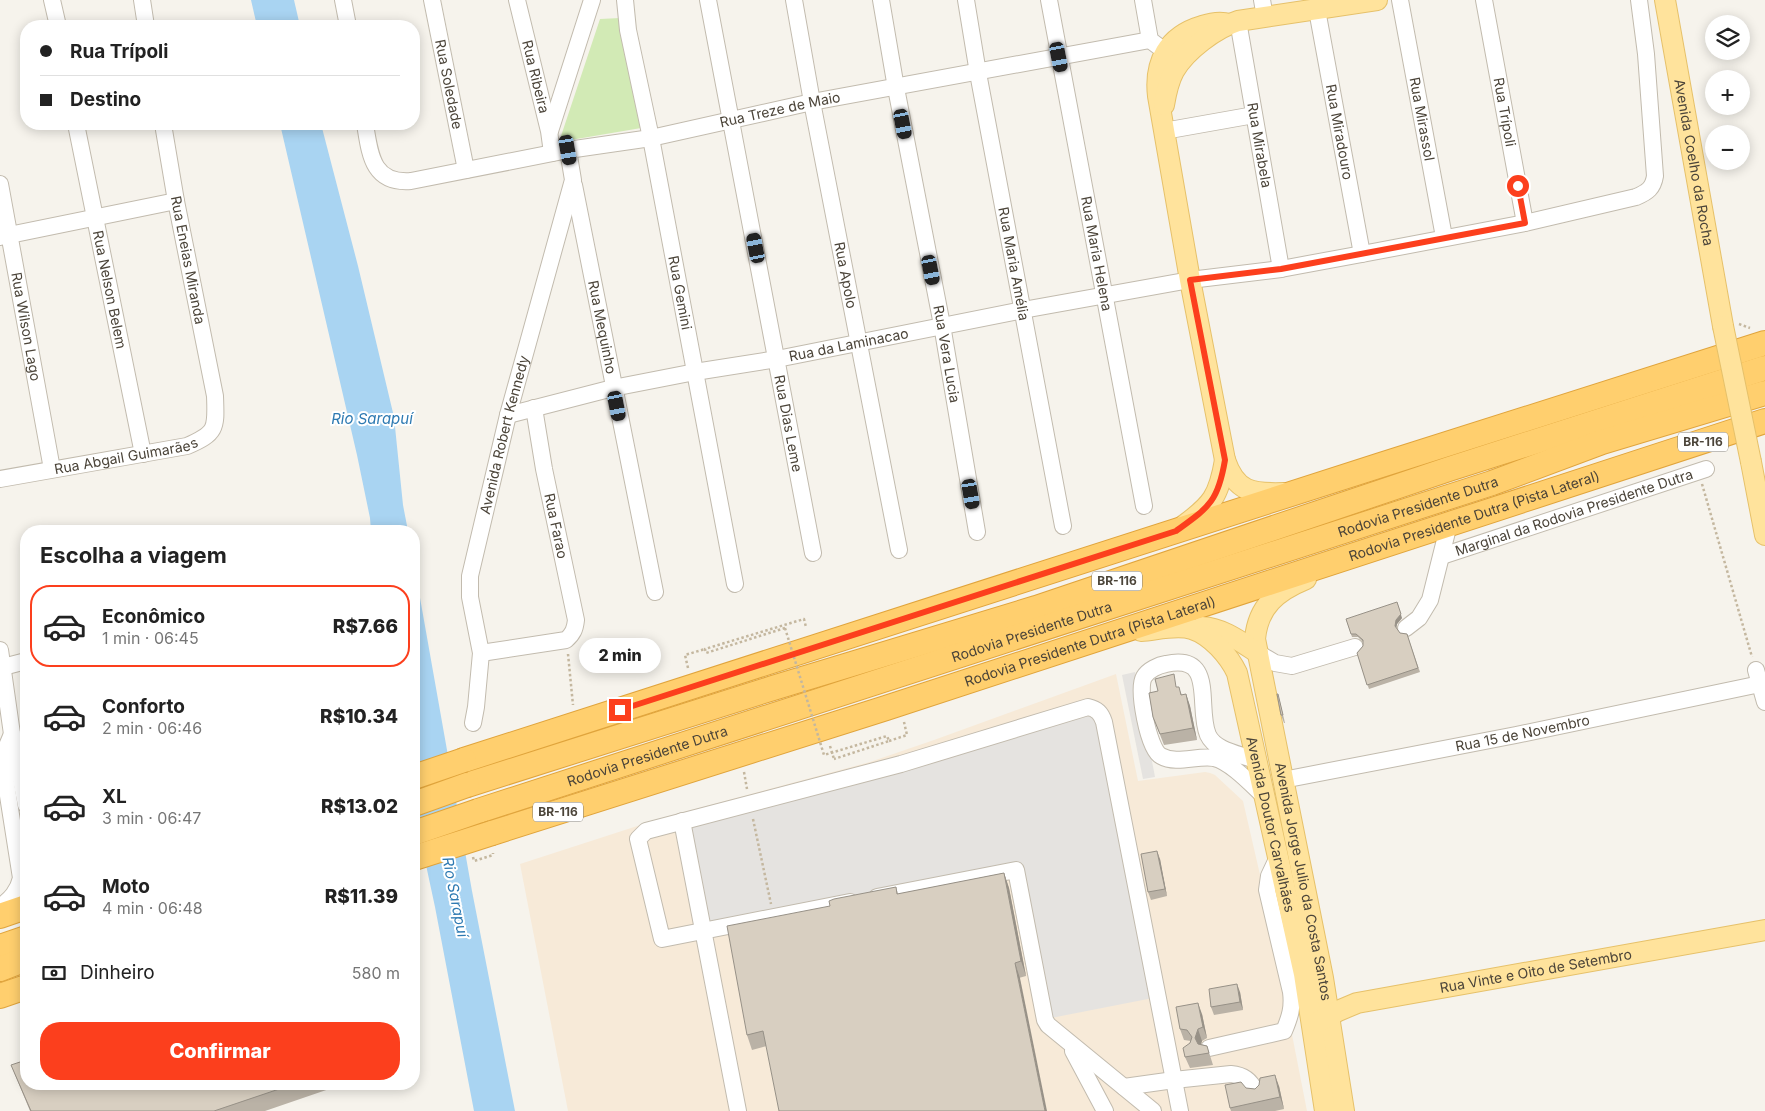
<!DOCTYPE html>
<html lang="pt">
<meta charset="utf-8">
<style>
:root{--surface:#fff;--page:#f2f2f2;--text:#222;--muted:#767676;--line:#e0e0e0;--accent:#fc3f1d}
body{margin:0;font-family:Inter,sans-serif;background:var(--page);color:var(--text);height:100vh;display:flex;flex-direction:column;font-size:19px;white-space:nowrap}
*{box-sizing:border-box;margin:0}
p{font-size:16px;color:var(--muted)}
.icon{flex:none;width:28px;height:28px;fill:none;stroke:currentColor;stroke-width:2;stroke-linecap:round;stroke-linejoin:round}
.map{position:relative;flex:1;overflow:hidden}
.sheet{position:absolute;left:20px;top:525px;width:400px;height:565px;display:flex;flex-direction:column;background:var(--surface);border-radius:20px;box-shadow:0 2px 12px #0003}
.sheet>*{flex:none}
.guide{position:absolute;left:20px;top:20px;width:400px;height:110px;border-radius:20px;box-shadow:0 2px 12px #0003;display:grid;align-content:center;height:110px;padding:0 20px;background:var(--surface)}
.buttons{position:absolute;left:1705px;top:15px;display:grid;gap:10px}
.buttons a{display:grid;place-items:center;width:45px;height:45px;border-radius:50%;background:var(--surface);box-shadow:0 2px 12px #0003;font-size:25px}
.end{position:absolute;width:22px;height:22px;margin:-11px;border:6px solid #fc3f1d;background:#fff;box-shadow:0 0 0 2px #fff}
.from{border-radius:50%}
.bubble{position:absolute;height:35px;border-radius:18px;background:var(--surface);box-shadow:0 2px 12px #0003;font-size:16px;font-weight:800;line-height:35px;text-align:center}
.car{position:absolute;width:15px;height:30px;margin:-15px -8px;border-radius:6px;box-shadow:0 0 4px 1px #0007;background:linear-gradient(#222 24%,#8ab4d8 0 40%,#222 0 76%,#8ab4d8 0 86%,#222 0)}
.guide b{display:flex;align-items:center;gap:18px;height:48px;font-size:19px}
.guide b+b{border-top:1px solid var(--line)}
.guide i{width:12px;height:12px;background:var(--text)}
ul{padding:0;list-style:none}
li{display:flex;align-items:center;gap:15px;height:82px;margin:0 10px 8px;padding:0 10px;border:2px solid transparent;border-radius:20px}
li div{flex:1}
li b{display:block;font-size:19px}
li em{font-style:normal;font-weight:800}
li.selected{border-color:var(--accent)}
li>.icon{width:45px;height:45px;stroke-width:1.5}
h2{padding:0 20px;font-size:22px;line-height:60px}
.pay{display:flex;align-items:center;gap:12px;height:55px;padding:0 20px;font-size:19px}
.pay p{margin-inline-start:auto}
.primary-button{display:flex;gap:10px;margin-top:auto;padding:10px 20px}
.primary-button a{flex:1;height:58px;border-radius:20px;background:var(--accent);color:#fff;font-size:20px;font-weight:800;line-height:58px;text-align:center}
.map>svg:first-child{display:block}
.commercial{fill:#f7ead8}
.green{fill:#d2eab5}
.parking{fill:#e5e3e0}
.water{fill:#a9d4f2}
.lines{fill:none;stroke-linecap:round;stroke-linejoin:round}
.minor-casing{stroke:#c2bbae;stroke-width:18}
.major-casing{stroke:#e6c16a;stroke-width:22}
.highway-casing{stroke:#e0a43c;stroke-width:26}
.path{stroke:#c4b79f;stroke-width:2.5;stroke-dasharray:2.5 2.5;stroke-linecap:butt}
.minor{stroke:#fff;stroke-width:16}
.major{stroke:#ffe39c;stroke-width:20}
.highway{stroke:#ffcf6e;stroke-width:24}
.major-bridge-casing{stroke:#e6c16a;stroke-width:22;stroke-linecap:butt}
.highway-bridge-casing{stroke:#e0a43c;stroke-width:26;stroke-linecap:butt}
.path-bridge{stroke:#c4b79f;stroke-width:2.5;stroke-dasharray:2.5 2.5;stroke-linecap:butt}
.major-bridge{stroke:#ffe39c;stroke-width:20}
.highway-bridge{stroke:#ffcf6e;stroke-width:24}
.wall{fill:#bab2a6}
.shaded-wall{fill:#979187}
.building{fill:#d8cfc1;stroke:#979187}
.route{stroke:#fc3f1d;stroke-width:6}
.labels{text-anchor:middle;stroke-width:4;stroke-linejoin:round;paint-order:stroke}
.shield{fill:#fff;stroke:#817c74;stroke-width:1}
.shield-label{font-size:12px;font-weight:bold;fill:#4b4439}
.street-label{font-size:14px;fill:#4b4439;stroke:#fff}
.water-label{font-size:15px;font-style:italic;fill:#2e7ab2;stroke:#fff}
</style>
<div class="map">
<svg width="1765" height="1111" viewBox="0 0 1765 1111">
<rect width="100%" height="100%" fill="#f6f3ec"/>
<!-- commercial -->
<polygon class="commercial" points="1116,674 1138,781 1205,772 1210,773 1215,775 1243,801 1264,892 1307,1111 568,1111 520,864 665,817 870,762 934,740"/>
<!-- green -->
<polygon class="green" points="620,18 647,127 559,142 600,19"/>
<!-- parking -->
<g class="parking">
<polygon points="1135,672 1155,777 1143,779 1122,675"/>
<polygon points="1096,709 1158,997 1046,1019 1016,871 707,927 684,823"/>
</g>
<!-- water -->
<g class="water">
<polygon points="251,0 294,0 300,26 257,26"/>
<polygon points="280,124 321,124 358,266 394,417 403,505 408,531 371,531 370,518 357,455"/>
<polygon points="414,564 472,891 515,1111 474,1111 435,907 414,809"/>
</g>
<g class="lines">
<defs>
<g id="minor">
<polyline points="52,0 58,26"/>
<polyline points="142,0 146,26"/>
<polyline points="343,0 348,26"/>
<path id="s1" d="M432,0L466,170"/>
<path id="s2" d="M517,0L549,131L552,153"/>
<path id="s3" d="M625,0L628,30L651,138L735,584"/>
<path id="s4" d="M708,0L813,553"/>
<path id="s5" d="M794,0L812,102L899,550"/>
<path id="s6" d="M881,0L896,88L942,325L977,532"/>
<path id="s7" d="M966,0L978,73L1063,526"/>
<path id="s8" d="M1049,0L1144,506"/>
<polyline points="1143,0 1150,40 1158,46"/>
<polyline points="1262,0 1265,17"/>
<path id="s9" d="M1400,0L1444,237"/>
<path id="s10" d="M1484,0L1525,223"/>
<path id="s11" d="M1317,10L1362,254"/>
<path id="s12" d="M1238,21L1281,269"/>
<path id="s13" d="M76,124L143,454"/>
<path id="s14" d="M365,124C370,154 372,184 411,181L568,150L651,138L812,102L1150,40"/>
<polyline points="550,131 592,0"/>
<polyline points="1164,131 1254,115"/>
<path id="s15" d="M0,184L52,469"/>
<path id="s16" d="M574,185L655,592"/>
<polyline points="0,237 176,201"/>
<path id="s17" d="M508,415L613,388L695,372L777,359L1023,310L1190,280L1281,269L1362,254L1525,223L1636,197C1648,192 1653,188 1655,176L1646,54L1639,0"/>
<path id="s18" d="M0,479L187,446C218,433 216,427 215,396L176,201L163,124"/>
<path id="s19" d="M1442,556L1706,469"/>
<polyline points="1406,628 1419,618 1430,600 1449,524"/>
<polyline points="0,650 12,734 26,805"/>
<path d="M481,653L566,640C573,634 575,629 576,620L544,469L534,408"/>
<polyline points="1258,653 1275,663 1292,666 1355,647"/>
<polyline points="3,667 26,661"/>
<polyline points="1756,670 1765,702"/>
<path id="s20" d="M473,723L476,707L481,653L470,597V576L508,415L573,180L568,150"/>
<path d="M1257,761C1242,754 1216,752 1208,735C1196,707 1217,653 1166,664C1159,665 1148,670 1144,677C1137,689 1148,749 1161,756C1177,765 1197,755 1214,758C1231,762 1252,785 1265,797"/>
<path id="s21" d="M1283,780L1516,735L1760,684"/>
<polyline points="682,821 738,1111"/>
<polyline points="877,897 1016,870 1045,1020 1048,1025 1153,1111"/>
<path d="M850,902L662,939L638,839L646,831L901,764L1088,707C1097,709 1101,713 1104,722L1180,1111"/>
<path d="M0,907C11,899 18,891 21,878L3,764L4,753L12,734"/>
<path d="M1209,1048L1284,1031C1290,1017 1293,1007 1291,992L1267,890L1269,876L1277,859"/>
<polyline points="1073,1051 1105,1111"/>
<path d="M1124,1087L1174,1080L1231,1074C1243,1075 1251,1081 1255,1091"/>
</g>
<g id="major">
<path id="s22" d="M1665,0L1723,326"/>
<path d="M1229,24C1220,21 1211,23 1202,26C1168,36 1154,62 1158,96L1190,280L1225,460C1236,492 1252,494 1283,493"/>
<path d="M1164,105C1166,93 1168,82 1174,71C1186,50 1216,28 1238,21L1377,0"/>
<polyline points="1751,462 1765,535"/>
<path d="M1183,526C1212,505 1219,496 1225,460"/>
<path id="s23" d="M1306,579C1277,591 1258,606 1255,639L1323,978L1344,1111"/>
<path d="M1202,627C1223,628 1241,642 1258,653"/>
<path id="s24" d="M1141,631C1156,630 1177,624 1192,629C1211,635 1229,656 1237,673L1304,974L1325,1111"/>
<path id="s25" d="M1318,1022L1338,1011L1357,1003L1765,930"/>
</g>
<g id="highway">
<polyline points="464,760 1381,465 1765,343"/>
<polyline points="467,785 773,688 1036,608 1449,469 1765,368"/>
<path id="s26" d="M478,811L1492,483L1602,442L1765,393"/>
<path id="s27" d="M492,833L886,708L1765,421"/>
<polyline points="0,916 26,907"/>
<polyline points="0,947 26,938"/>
<polyline points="0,969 26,959"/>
<polyline points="0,996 26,987"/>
</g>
</defs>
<!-- minor casing -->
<use href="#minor" class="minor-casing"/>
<!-- major casing -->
<use href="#major" class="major-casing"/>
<!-- highway casing -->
<use href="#highway" class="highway-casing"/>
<!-- path -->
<g class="path">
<polyline points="1739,324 1750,328"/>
<polyline points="1702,484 1752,657"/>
<polyline points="785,628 706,653 705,649 804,619 806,627"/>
<polyline points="568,654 573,705"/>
<polyline points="688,668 685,655 705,649"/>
<polyline points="889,741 907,735 904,722"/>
<polyline points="830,746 834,759"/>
<polyline points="744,772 747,789"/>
<polyline points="753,819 771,904"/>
<polyline points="473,857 474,861 493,855 493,853"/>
</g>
<!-- minor -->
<use href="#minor" class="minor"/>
<!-- major -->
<use href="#major" class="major"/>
<!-- highway -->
<use href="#highway" class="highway"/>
<defs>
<polyline id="major-bridge" points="1723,326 1751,462"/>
<g id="highway-bridge">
<polyline points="414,777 464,760"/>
<polyline points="414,804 467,785"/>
<polyline points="414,833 478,811"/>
<polyline points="414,858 492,833"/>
</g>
</defs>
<!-- major-bridge casing -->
<use href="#major-bridge" class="major-bridge-casing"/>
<!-- highway-bridge casing -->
<use href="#highway-bridge" class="highway-bridge-casing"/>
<!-- path-bridge -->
<polyline class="path-bridge" points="785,628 824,755 887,736 889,741 834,759"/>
<!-- major-bridge -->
<use href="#major-bridge" class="major-bridge"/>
<!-- highway-bridge -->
<use href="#highway-bridge" class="highway-bridge"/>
</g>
<!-- wall -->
<g class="wall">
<polygon points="1402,618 1397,624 1396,628 1400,633 1407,634 1420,672 1369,689 1357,653 1363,646 1363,642 1358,637 1352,637 1346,619"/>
<polygon points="1178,687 1182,695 1186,694 1190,706 1197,740 1164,745 1153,717 1158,691"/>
<polygon points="1278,694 1280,702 1285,723 1284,723 1281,715"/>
<polygon points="1160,859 1167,896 1151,900 1148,892"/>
<polygon points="1004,873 1009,888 1026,976 752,1050 747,1035 830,906 896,887 898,894"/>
<polygon points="1240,992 1243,1010 1214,1015 1211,1007"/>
<polygon points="1202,1014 1207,1038 1202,1041 1201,1044 1207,1046 1213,1065 1190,1068 1185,1057 1191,1041 1184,1040 1180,1029"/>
<polygon points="11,1065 26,1084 334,1084 335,1087 265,1111 30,1111"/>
<polygon points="1279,1086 1284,1109 1275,1111 1231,1111 1230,1108 1246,1088 1255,1089"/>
</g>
<!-- shaded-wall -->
<g class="shaded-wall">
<polygon points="1397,602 1402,618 1397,624 1396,630 1395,626"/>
<polygon points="1186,694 1190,706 1197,740 1193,728"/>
<polygon points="1157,851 1160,859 1167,896 1165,889"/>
<polygon points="1004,873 1009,888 1026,976 1021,961"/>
<polygon points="1015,963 1020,978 1047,1111 1045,1111"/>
<polygon points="1237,984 1240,992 1243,1010 1240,1002"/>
<polygon points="1198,1003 1202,1014 1207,1038 1203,1027"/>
<polygon points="1198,1029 1202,1041 1199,1050 1195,1038"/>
<polygon points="1275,1075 1279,1086 1284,1109 1280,1097"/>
</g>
<!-- building -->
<g class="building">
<polygon points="1397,602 1401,614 1396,620 1395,626 1400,633 1407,634 1418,668 1367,685 1357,653 1363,646 1363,640 1356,634 1351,634 1346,619"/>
<polygon points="1174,674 1176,687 1179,687 1181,695 1186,694 1193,728 1160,734 1153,717 1149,693 1158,691 1155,679"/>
<polygon points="1277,694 1278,694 1283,715 1281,715"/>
<polygon points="1157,851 1165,889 1148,892 1141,854"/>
<polygon points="1004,873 1021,961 1015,963 1045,1111 779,1111 763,1031 747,1035 727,926 830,906 829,901 834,899 896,887 897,894"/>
<polygon points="1237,984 1240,1002 1211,1007 1209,989"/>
<polygon points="1198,1003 1203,1027 1198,1029 1195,1038 1198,1044 1207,1046 1209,1053 1185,1057 1183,1048 1190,1043 1192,1037 1187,1030 1180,1029 1176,1007"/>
<polygon points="26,1060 26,1084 294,1084 214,1111 31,1111 11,1065"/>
<polygon points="1275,1075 1280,1097 1230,1108 1225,1085 1241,1082 1246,1088 1255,1089 1259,1085 1260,1078"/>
</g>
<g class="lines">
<!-- route -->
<path class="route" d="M620,710L1176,531C1209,507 1218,502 1225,460L1190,280L1281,269L1525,223L1518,186"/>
</g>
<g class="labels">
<!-- shield labels -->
<g class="shield">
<rect x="1678" y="432.5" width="50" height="19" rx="4"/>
<rect x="1092" y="571.5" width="50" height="19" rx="4"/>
<rect x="533" y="802.5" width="50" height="19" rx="4"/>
</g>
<g class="shield-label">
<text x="1703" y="446">BR-116</text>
<text x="1117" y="585">BR-116</text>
<text x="558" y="816">BR-116</text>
</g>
<!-- street labels -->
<g class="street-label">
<text dy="5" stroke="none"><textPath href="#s2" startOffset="79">Rua Ribeira</textPath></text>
<text dy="5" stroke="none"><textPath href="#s1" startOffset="86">Rua Soledade</textPath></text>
<text dy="5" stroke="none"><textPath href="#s14" startOffset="460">Rua Treze de Maio</textPath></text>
<text dy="5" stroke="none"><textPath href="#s10" startOffset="114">Rua Trípoli</textPath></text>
<text dy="5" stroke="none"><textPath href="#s9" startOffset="121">Rua Mirassol</textPath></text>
<text dy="5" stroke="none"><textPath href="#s11" startOffset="124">Rua Miradouro</textPath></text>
<text dy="5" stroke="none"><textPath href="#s12" startOffset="126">Rua Mirabela</textPath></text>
<text dy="5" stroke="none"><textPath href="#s22" startOffset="165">Avenida Coelho da Rocha</textPath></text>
<text dy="5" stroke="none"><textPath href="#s8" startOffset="258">Rua Maria Helena</textPath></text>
<text transform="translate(188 260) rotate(79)" y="5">Rua Eneias Miranda</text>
<text dy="5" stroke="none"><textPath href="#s7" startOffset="268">Rua Maria Amélia</textPath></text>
<text dy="5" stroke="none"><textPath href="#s5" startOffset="280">Rua Apolo</textPath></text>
<text dy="5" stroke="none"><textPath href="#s13" startOffset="169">Rua Nelson Belem</textPath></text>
<text dy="5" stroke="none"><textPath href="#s3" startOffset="298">Rua Gemini</textPath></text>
<text dy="5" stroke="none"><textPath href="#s15" startOffset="145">Rua Wilson Lago</textPath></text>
<text dy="5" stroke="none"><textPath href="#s16" startOffset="145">Rua Mequinho</textPath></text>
<text dy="5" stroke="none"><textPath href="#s17" startOffset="348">Rua da Laminacao</textPath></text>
<text dy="5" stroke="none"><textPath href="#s6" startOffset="360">Rua Vera Lucia</textPath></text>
<text dy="5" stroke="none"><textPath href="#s4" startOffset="431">Rua Dias Leme</textPath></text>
<text dy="5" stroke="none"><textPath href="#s20" startOffset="294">Avenida Robert Kennedy</textPath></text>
<text dy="5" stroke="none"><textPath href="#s18" startOffset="128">Rua Abgail Guimarães</textPath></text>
<text dy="5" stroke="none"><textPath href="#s26" startOffset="988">Rodovia Presidente Dutra</textPath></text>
<text dy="5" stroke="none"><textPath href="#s19" startOffset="139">Marginal da Rodovia Presidente Dutra</textPath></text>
<text dy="5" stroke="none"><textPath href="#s27" startOffset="1032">Rodovia Presidente Dutra (Pista Lateral)</textPath></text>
<text transform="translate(556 526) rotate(78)" y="5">Rua Farao</text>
<text dy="5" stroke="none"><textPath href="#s26" startOffset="582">Rodovia Presidente Dutra</textPath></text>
<text dy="5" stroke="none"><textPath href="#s27" startOffset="628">Rodovia Presidente Dutra (Pista Lateral)</textPath></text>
<text dy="5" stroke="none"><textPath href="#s21" startOffset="244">Rua 15 de Novembro</textPath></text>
<text dy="5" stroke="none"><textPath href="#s26" startOffset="178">Rodovia Presidente Dutra</textPath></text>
<text dy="5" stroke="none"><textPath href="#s24" startOffset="271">Avenida Doutor Carvalhães</textPath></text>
<text dy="5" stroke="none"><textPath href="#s23" startOffset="331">Avenida Jorge Julio da Costa Santos</textPath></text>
<text dy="5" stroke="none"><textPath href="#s25" startOffset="225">Rua Vinte e Oito de Setembro</textPath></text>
</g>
<!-- water labels -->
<g class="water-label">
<text x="372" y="424">Rio Sarapuí</text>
<text transform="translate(455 897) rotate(79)" y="5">Rio Sarapuí</text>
</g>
</g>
</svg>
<div class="buttons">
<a><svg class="icon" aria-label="layers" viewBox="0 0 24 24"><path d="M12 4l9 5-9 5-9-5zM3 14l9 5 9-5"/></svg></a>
<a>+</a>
<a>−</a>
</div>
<i class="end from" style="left:1518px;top:186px"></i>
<i class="end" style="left:620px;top:710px"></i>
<div class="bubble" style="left:579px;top:638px;width:82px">2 min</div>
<i class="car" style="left:1059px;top:57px;rotate:169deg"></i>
<i class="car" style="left:903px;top:124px;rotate:169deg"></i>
<i class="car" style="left:568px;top:150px;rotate:170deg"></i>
<i class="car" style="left:756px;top:248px;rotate:349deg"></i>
<i class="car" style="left:931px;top:270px;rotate:169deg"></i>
<i class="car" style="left:617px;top:406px;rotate:169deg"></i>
<i class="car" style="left:971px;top:494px;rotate:170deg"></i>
<div class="guide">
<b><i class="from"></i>Rua Trípoli</b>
<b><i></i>Destino</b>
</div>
<section class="sheet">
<h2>Escolha a viagem</h2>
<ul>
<li class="selected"><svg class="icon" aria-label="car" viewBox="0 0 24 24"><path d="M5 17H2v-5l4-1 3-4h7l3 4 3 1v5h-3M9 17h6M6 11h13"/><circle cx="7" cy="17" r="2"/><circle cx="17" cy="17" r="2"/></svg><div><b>Econômico</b><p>1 min · 06:45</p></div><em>R$7.66</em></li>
<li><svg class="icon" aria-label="car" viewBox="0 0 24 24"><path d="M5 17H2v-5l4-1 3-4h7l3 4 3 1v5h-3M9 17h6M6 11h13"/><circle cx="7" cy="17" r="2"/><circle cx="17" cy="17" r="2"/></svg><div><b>Conforto</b><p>2 min · 06:46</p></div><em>R$10.34</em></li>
<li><svg class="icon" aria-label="car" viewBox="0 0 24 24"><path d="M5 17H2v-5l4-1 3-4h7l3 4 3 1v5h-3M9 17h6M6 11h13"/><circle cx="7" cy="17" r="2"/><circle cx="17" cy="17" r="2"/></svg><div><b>XL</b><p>3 min · 06:47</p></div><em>R$13.02</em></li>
<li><svg class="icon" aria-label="car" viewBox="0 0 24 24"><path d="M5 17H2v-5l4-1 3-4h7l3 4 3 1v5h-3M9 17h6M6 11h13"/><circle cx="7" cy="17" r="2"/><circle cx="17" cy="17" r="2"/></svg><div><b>Moto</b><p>4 min · 06:48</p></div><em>R$11.39</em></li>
</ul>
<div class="pay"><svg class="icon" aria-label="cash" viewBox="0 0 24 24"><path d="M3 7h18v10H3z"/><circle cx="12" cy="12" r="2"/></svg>Dinheiro<p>580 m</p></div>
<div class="primary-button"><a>Confirmar</a></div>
</section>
</div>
